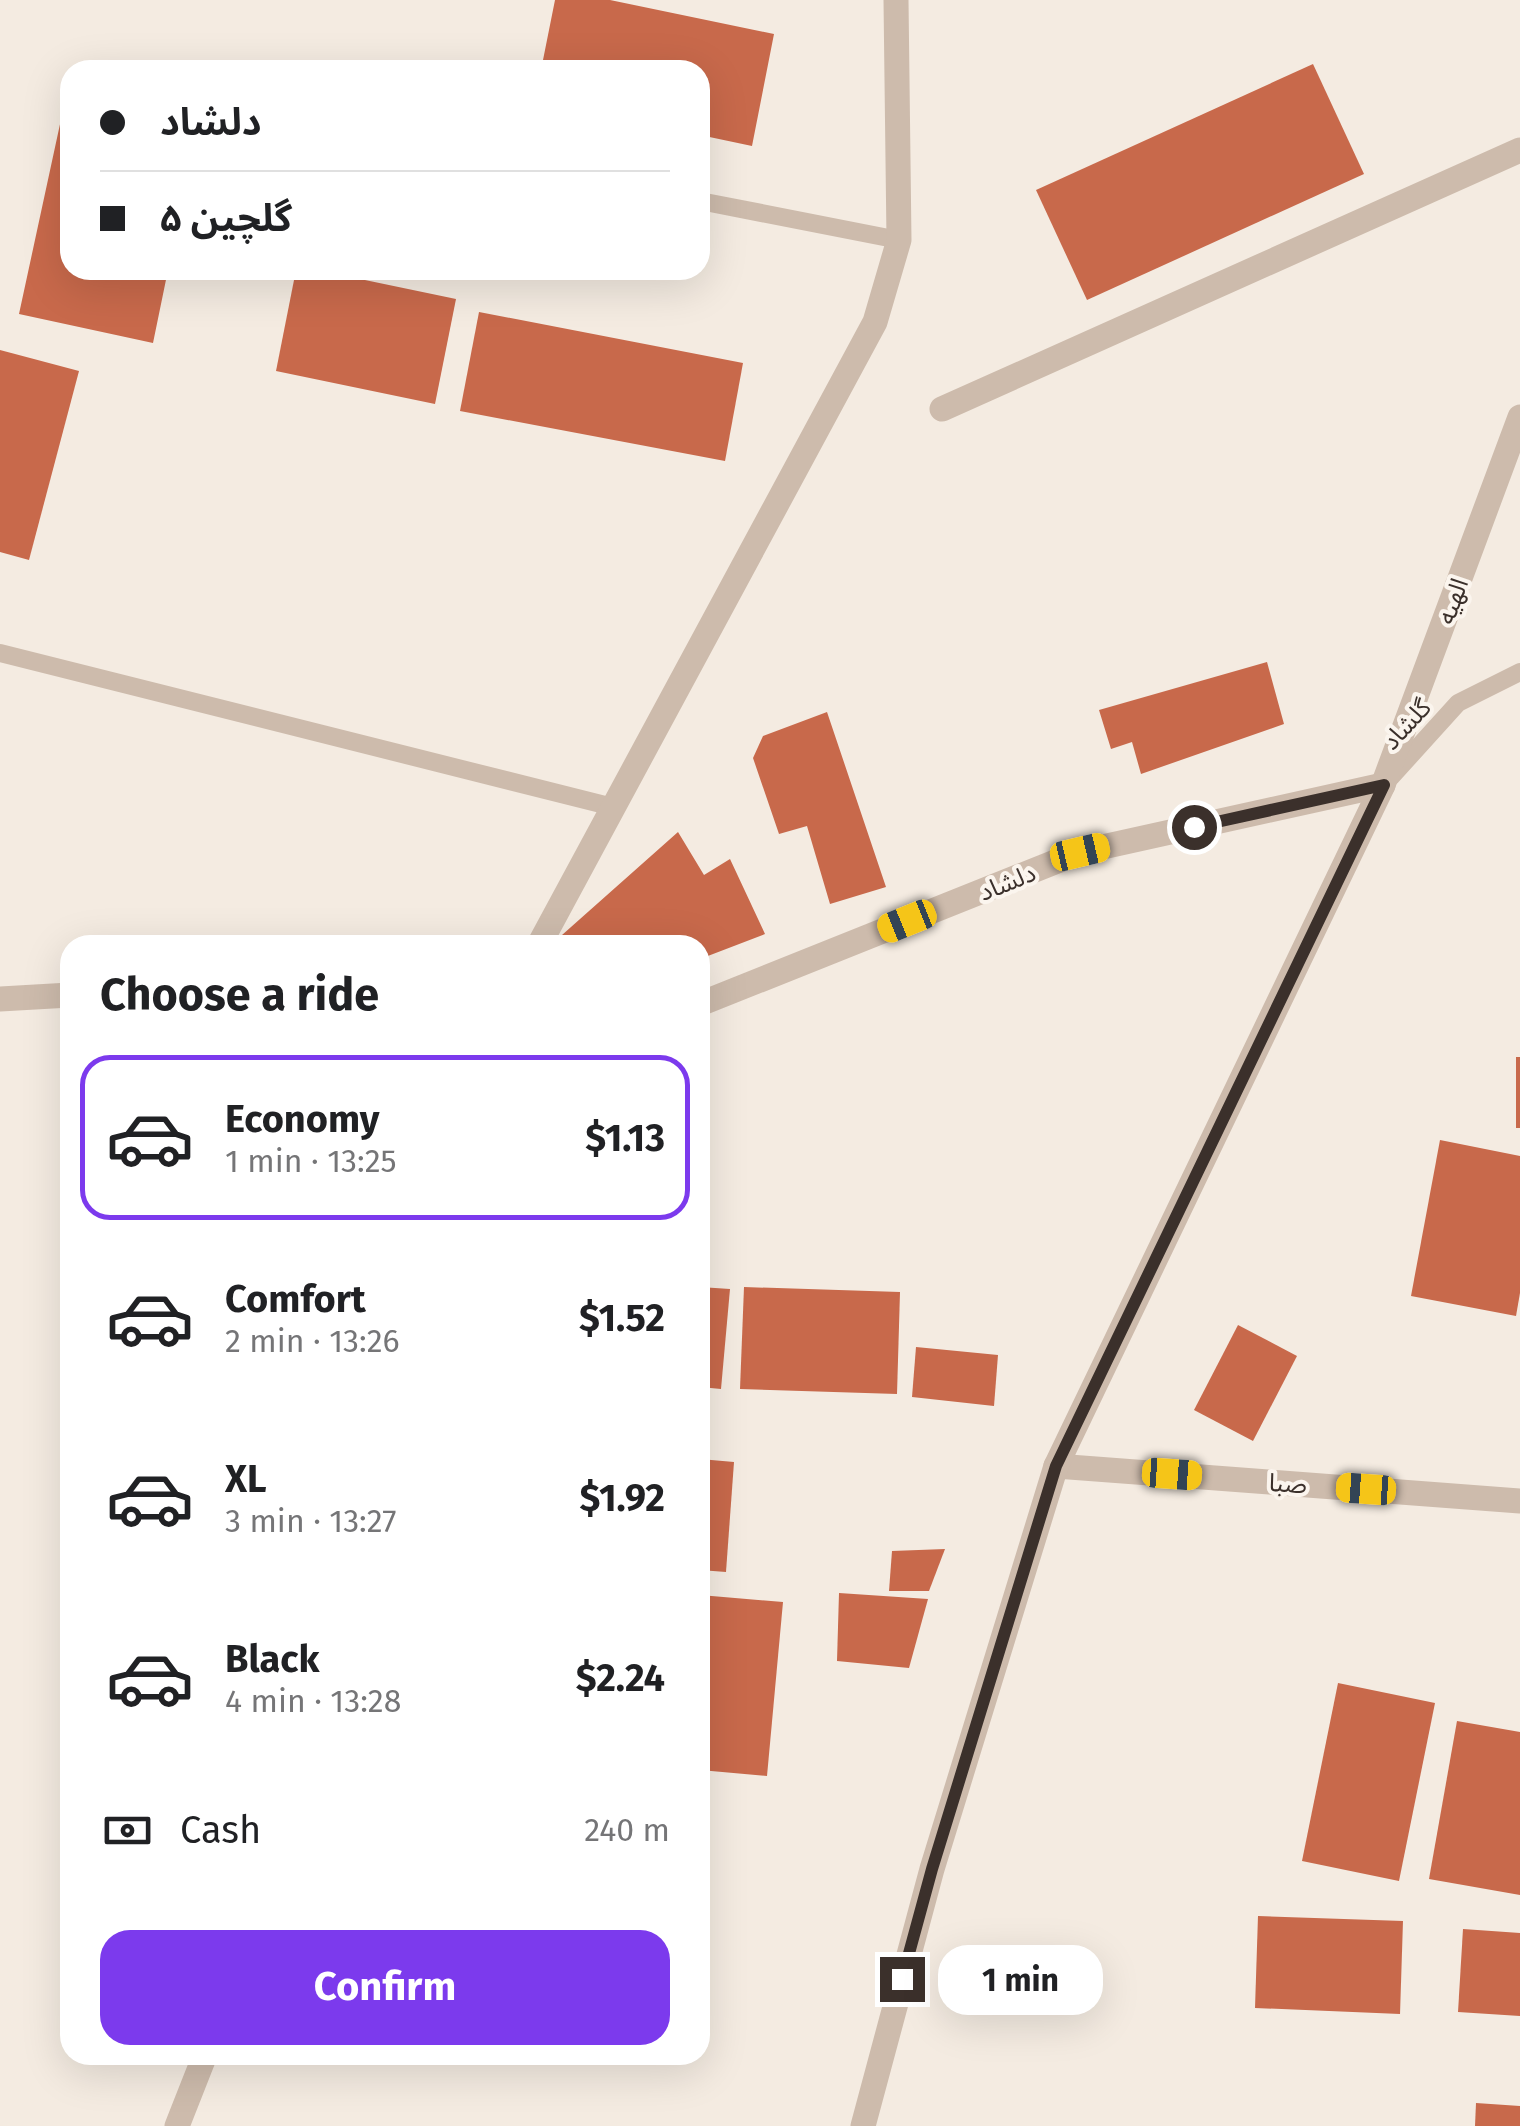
<!DOCTYPE html>
<meta charset="utf-8">
<style>
:root{--surface:#fff;--page:#f2f2f2;--text:#202124;--muted:#757577;--line:#e0e0e0;--accent:#7c3aed}
body{margin:0;font-family:"Fira Sans","Noto Sans Arabic",sans-serif;background:var(--page);color:var(--text);height:100vh;display:flex;flex-direction:column;font-size:38px;white-space:nowrap}
*{box-sizing:border-box;margin:0}
p{font-size:32px;color:var(--muted)}
.icon{flex:none;width:55px;height:55px;fill:none;stroke:currentColor;stroke-width:2;stroke-linecap:round;stroke-linejoin:round}
.map{position:relative;flex:1;overflow:hidden}
.sheet{position:absolute;left:60px;top:935px;width:650px;height:1130px;display:flex;flex-direction:column;background:var(--surface);border-radius:30px;box-shadow:0 10px 40px #0002}
.sheet>*{flex:none}
.hud{position:absolute;left:60px;top:60px;width:650px;height:220px;border-radius:30px;box-shadow:0 10px 40px #0002;display:grid;align-content:center;height:220px;padding:0 40px;background:var(--surface)}
.end{position:absolute;width:45px;height:45px;margin:-22px;border:12px solid #3b302b;background:#fff;box-shadow:0 0 0 5px #fff}
.from{border-radius:50%}
.bubble{position:absolute;height:70px;border-radius:30px;background:var(--surface);box-shadow:0 10px 40px #0002;font-size:32px;font-weight:700;line-height:70px;text-align:center}
.car{position:absolute;width:30px;height:60px;margin:-30px -15px;border-radius:12px;box-shadow:0 0 8px 2px #0007;background:linear-gradient(#f5c518 24%,#345 0 40%,#f5c518 0 76%,#345 0 86%,#f5c518 0)}
.hud b{display:flex;align-items:center;gap:35px;height:95px;font-size:38px}
.hud b+b{border-top:2px solid var(--line)}
.hud i{width:25px;height:25px;background:var(--text)}
ul{padding:0;list-style:none}
li{display:flex;align-items:center;gap:30px;height:165px;margin:0 20px 15px;padding:0 20px;border:5px solid transparent;border-radius:30px}
li div{flex:1}
li b{display:block;font-size:38px}
li em{font-style:normal;font-weight:700}
li.on{border-color:var(--accent)}
li>.icon{width:90px;height:90px;stroke-width:1.5}
h2{padding:0 40px;font-size:45px;line-height:120px}
.pay{display:flex;align-items:center;gap:25px;height:110px;padding:0 40px;font-size:38px}
.pay p{margin-inline-start:auto}
.action{display:flex;gap:20px;margin-top:auto;padding:20px 40px}
.action a{flex:1;height:115px;border-radius:30px;background:var(--accent);color:#fff;font-size:40px;font-weight:700;line-height:115px;text-align:center}
.map>svg:first-child{display:block}
.building{fill:#c8694b}
.lines{fill:none;stroke-linecap:round;stroke-linejoin:round}
.service{stroke:#cdbbac;stroke-width:18}
.minor{stroke:#cdbbac;stroke-width:25}
.route{stroke:#3b302b;stroke-width:12}
.labels{text-anchor:middle;stroke-width:8;stroke-linejoin:round;paint-order:stroke}
.street-label{font-size:25px;fill:#3b302b;stroke:#fbf5ee}
</style>
<div class="map">
<svg width="1520" height="2126" viewBox="0 0 1520 2126">
<rect width="100%" height="100%" fill="#f4ebe1"/>
<!-- building -->
<g class="building">
<polygon points="555,0 610,0 774,34 752,146 700,135 700,70 541,70"/>
<polygon points="1313,64 1364,174 1087,300 1036,190"/>
<polygon points="65,101 70,103 70,270 168,270 153,343 19,314"/>
<polygon points="296,270 317,270 456,299 435,404 276,371"/>
<polygon points="479,312 743,363 725,461 460,411"/>
<polygon points="0,350 79,371 29,560 0,552"/>
<polygon points="1267,662 1284,724 1141,774 1132,742 1111,749 1099,710"/>
<polygon points="827,712 886,887 830,904 807,826 779,834 753,758 763,736"/>
<polygon points="678,832 704,875 730,859 765,934 700,959 700,945 566,945 562,935"/>
<rect x="1516" y="1057" width="4" height="71"/>
<polygon points="1440,1140 1520,1156 1520,1293 1516,1316 1411,1296"/>
<polygon points="700,1287 730,1289 721,1389 700,1387"/>
<polygon points="744,1287 900,1292 897,1394 740,1389"/>
<polygon points="1238,1325 1297,1356 1253,1441 1194,1410"/>
<polygon points="916,1347 998,1355 994,1406 912,1397"/>
<polygon points="700,1459 734,1462 726,1572 700,1570"/>
<polygon points="945,1549 929,1591 889,1591 892,1551"/>
<polygon points="839,1593 928,1599 909,1668 837,1661"/>
<polygon points="700,1595 783,1602 767,1776 700,1770"/>
<polygon points="1338,1683 1435,1703 1399,1881 1302,1861"/>
<polygon points="1457,1721 1520,1732 1520,1895 1429,1879"/>
<polygon points="1258,1916 1403,1921 1400,2014 1255,2008"/>
<polygon points="1463,1929 1520,1933 1520,2016 1458,2012"/>
<polygon points="1476,2103 1520,2106 1520,2126 1475,2126"/>
</g>
<g class="lines">
<!-- service -->
<g class="service">
<polyline points="700,201 899,240"/>
<polyline points="0,653 613,807"/>
<polyline points="1391,777 1458,703 1520,672"/>
</g>
<!-- minor -->
<g class="minor">
<polyline points="942,409 1520,150"/>
<polyline points="539,945 875,322 899,240 896,0"/>
<polyline points="0,999 70,995"/>
<polyline points="700,1004 1080,852 1383,785"/>
<polyline points="1056,1466 1520,1501"/>
<polyline points="177,2126 205,2055"/>
<polyline points="863,2126 932,1869 1056,1466 1383,785 1520,417"/>
</g>
</g>
<g class="lines">
<!-- route -->
<polyline class="route" points="902,1979 932,1869 1056,1466 1384,785 1194,827"/>
</g>
<g class="labels">
<!-- street labels -->
<g class="street-label">
<text transform="translate(1452 601) rotate(-70)" y="9">الهیه</text>
<text transform="translate(1406 724) rotate(-47)" y="9">گلشاد</text>
<text transform="translate(1007 882) rotate(-22)" y="9">دلشاد</text>
<text transform="translate(1288 1483) rotate(4)" y="9">صبا</text>
</g>
</g>
</svg>
<i class="end from" style="left:1194px;top:827px"></i>
<i class="end" style="left:902px;top:1979px"></i>
<div class="bubble" style="left:938px;top:1945px;width:165px">1 min</div>
<i class="car" style="left:1080px;top:852px;rotate:77deg"></i>
<i class="car" style="left:907px;top:921px;rotate:248deg"></i>
<i class="car" style="left:1172px;top:1474px;rotate:94deg"></i>
<i class="car" style="left:1366px;top:1489px;rotate:274deg"></i>
<div class="hud">
<b><i class="from"></i>دلشاد</b>
<b><i></i>گلچین ۵</b>
</div>
<section class="sheet">
<h2>Choose a ride</h2>
<ul>
<li class="on"><svg class="icon" aria-label="car" viewBox="0 0 24 24"><path d="M5 17H2v-5l4-1 3-4h7l3 4 3 1v5h-3M9 17h6M6 11h13"/><circle cx="7" cy="17" r="2"/><circle cx="17" cy="17" r="2"/></svg><div><b>Economy</b><p>1 min · 13:25</p></div><em>$1.13</em></li>
<li><svg class="icon" aria-label="car" viewBox="0 0 24 24"><path d="M5 17H2v-5l4-1 3-4h7l3 4 3 1v5h-3M9 17h6M6 11h13"/><circle cx="7" cy="17" r="2"/><circle cx="17" cy="17" r="2"/></svg><div><b>Comfort</b><p>2 min · 13:26</p></div><em>$1.52</em></li>
<li><svg class="icon" aria-label="car" viewBox="0 0 24 24"><path d="M5 17H2v-5l4-1 3-4h7l3 4 3 1v5h-3M9 17h6M6 11h13"/><circle cx="7" cy="17" r="2"/><circle cx="17" cy="17" r="2"/></svg><div><b>XL</b><p>3 min · 13:27</p></div><em>$1.92</em></li>
<li><svg class="icon" aria-label="car" viewBox="0 0 24 24"><path d="M5 17H2v-5l4-1 3-4h7l3 4 3 1v5h-3M9 17h6M6 11h13"/><circle cx="7" cy="17" r="2"/><circle cx="17" cy="17" r="2"/></svg><div><b>Black</b><p>4 min · 13:28</p></div><em>$2.24</em></li>
</ul>
<div class="pay"><svg class="icon" aria-label="cash" viewBox="0 0 24 24"><path d="M3 7h18v10H3z"/><circle cx="12" cy="12" r="2"/></svg>Cash<p>240 m</p></div>
<div class="action"><a>Confirm</a></div>
</section>
</div>
